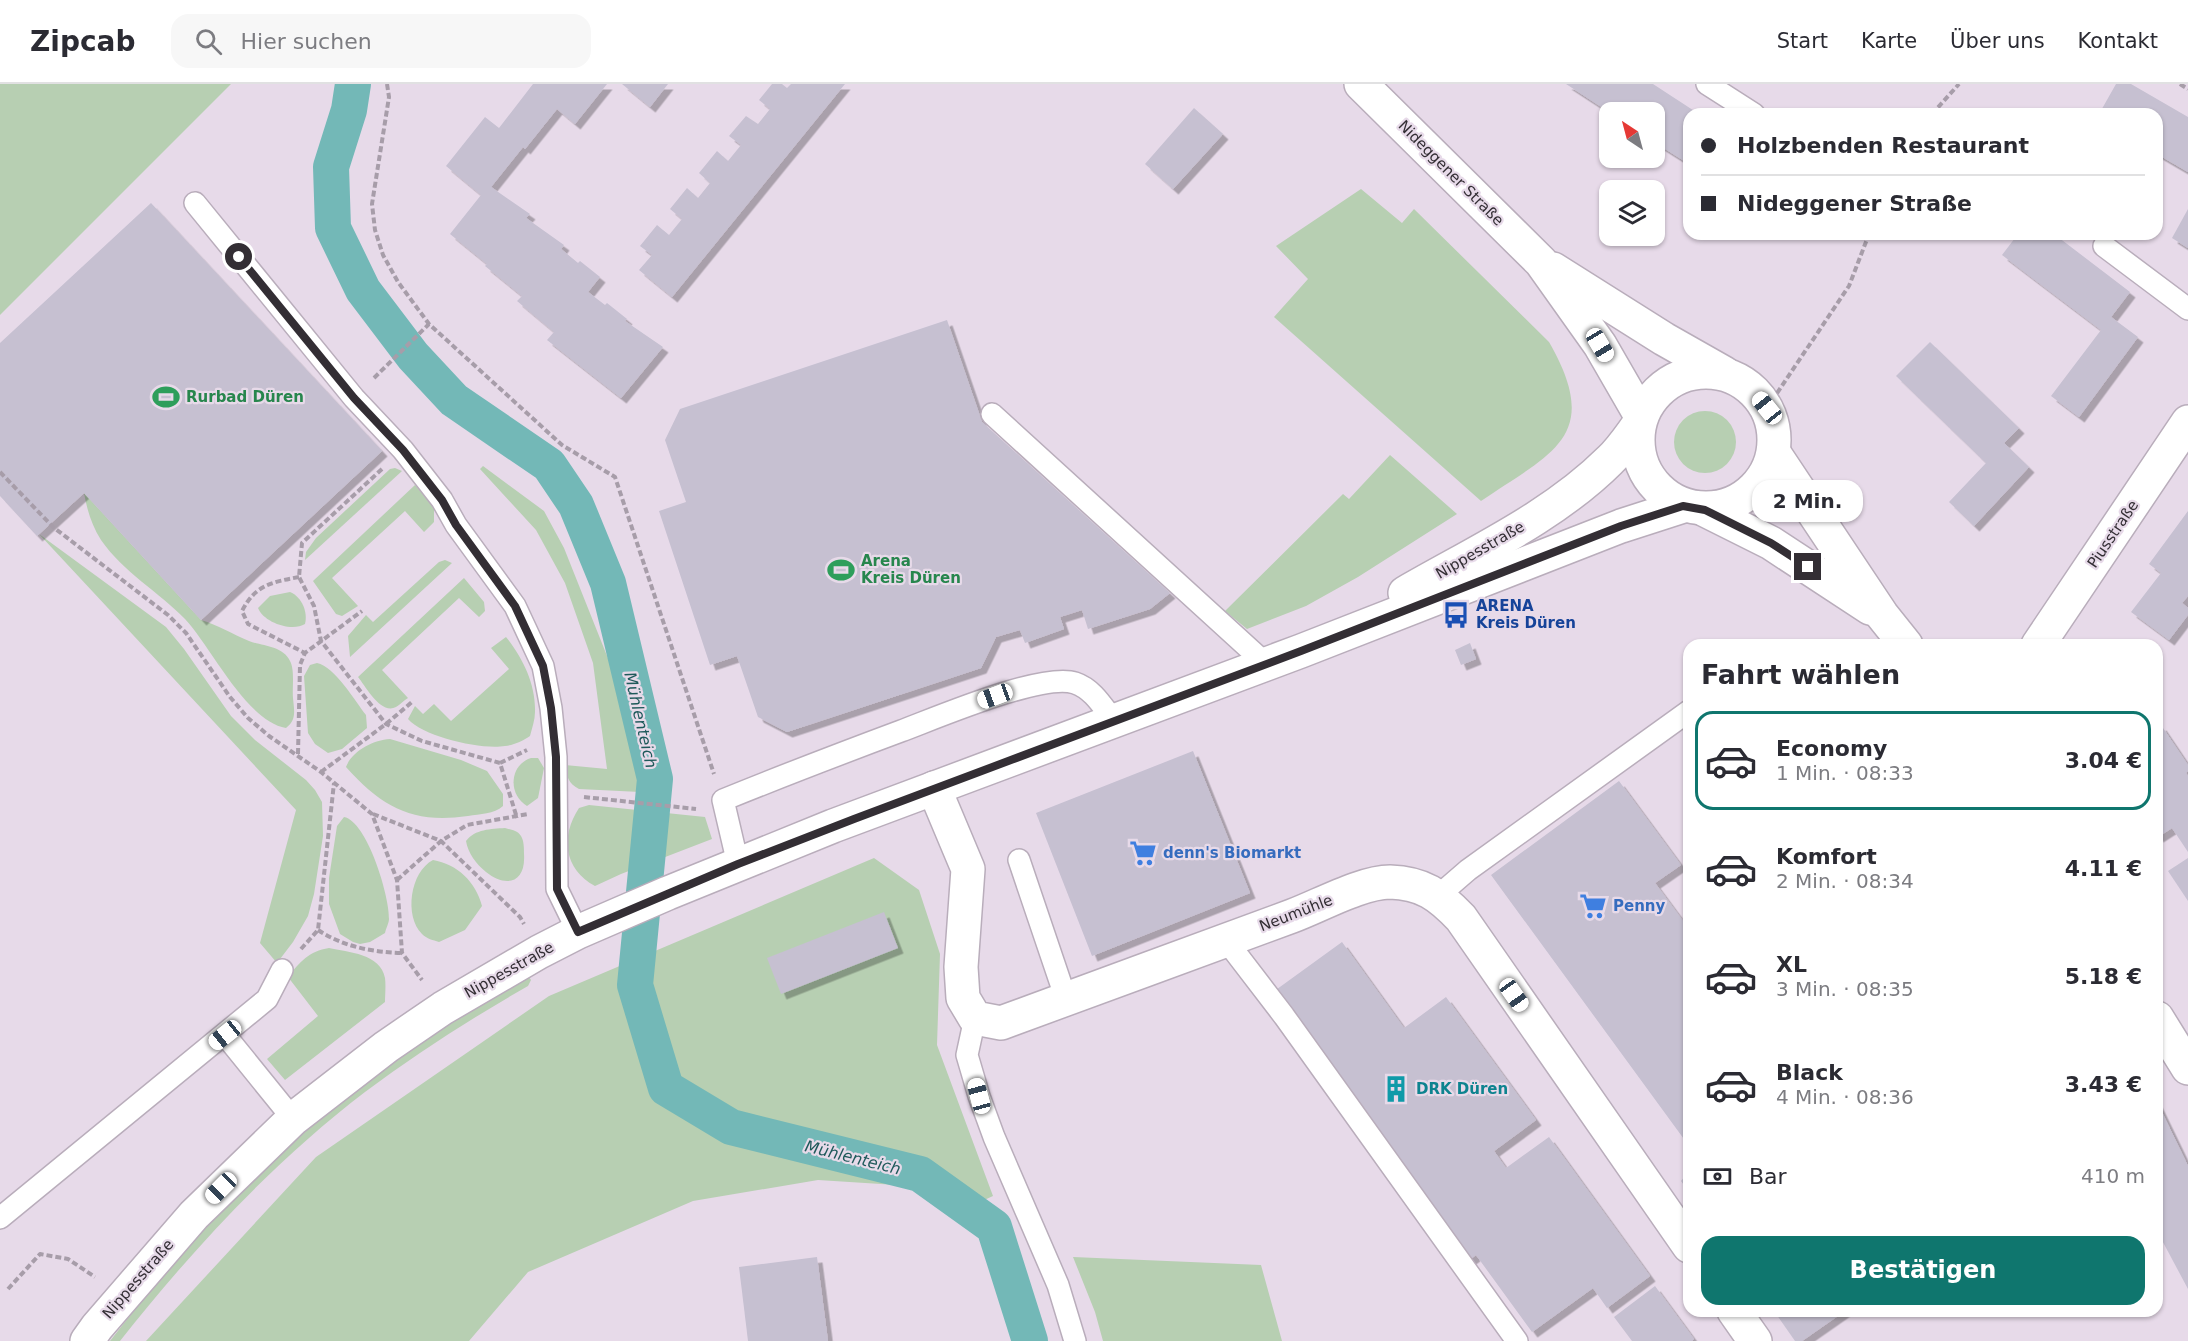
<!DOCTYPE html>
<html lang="de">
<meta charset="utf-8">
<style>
:root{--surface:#fff;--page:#f7f7f7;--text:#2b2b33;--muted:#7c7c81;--line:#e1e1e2;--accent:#0f766e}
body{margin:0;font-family:"DejaVu Sans",sans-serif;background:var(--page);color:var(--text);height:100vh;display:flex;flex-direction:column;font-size:22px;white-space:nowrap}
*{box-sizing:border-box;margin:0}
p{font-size:20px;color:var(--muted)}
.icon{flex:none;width:33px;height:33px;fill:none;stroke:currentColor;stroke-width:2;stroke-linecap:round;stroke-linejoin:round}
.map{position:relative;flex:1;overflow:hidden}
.panel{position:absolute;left:1683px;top:555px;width:480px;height:678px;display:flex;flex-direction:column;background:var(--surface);border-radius:18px;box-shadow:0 2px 4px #0004}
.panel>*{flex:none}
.hud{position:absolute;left:1683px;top:24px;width:480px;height:132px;border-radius:18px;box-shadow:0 2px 4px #0004;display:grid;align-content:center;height:132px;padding:0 18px;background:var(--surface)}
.needle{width:39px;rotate:324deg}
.buttons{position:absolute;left:1599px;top:18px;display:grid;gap:12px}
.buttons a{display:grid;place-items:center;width:66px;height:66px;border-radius:12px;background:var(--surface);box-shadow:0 2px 4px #0004;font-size:30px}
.end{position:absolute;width:27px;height:27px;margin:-14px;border:8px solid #332e34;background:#fff;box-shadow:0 0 0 3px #fff}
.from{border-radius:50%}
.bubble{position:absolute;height:42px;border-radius:18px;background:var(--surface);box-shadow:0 2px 4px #0004;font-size:20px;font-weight:600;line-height:42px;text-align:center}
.car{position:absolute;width:18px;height:36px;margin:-18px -9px;border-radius:8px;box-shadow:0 0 4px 2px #0007;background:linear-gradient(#fff 24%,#345 0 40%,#fff 0 76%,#345 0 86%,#fff 0)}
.hud b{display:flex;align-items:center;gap:21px;height:57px;font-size:22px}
.hud b+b{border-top:2px solid var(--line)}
.hud i{width:15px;height:15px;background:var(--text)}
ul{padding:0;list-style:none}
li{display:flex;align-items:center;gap:18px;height:99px;margin:0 12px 9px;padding:0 6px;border:3px solid transparent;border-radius:18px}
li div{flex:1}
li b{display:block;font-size:22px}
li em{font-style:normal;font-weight:600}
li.selected{border-color:var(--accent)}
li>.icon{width:54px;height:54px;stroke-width:1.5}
h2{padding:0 18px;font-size:27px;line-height:72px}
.pay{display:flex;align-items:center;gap:15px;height:66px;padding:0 18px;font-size:22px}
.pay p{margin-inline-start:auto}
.primary-button{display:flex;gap:12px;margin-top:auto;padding:12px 18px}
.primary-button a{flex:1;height:69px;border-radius:18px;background:var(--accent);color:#fff;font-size:24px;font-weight:600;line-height:69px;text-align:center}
header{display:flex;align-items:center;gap:36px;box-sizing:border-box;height:84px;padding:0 30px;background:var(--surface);border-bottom:2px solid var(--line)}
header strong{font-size:28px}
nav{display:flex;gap:33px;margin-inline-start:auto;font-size:21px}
.search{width:420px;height:54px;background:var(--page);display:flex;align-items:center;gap:15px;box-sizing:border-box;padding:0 21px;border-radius:18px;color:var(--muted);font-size:22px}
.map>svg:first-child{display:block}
.green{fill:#b7cfb2}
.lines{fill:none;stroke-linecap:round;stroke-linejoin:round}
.canal{stroke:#73b8b7;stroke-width:36}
.building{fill:#c6c0d1;filter:url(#shadow)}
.lane-casing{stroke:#b9adbb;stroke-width:24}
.street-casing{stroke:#b9adbb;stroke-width:36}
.secondary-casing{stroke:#b9adbb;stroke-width:36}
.path{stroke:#a79da9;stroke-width:4;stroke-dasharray:6 3;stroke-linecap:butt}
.lane{stroke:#fff;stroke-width:21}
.street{stroke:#fff;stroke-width:33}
.secondary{stroke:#fff;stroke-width:33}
.route{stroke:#332e34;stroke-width:8}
.labels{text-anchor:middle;stroke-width:4.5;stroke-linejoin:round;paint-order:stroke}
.street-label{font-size:15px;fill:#332e34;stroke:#e7dae9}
.leisure-label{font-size:15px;font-weight:bold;fill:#27864d;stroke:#e7dae9;text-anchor:start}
.transit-label{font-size:15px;font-weight:bold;fill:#164399;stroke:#e7dae9;text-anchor:start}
.shop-label{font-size:15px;font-weight:bold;fill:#366cbe;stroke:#e7dae9;text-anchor:start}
.culture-label{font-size:15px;font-weight:bold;fill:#0d838f;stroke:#e7dae9;text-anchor:start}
.water-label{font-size:16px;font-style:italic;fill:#1e595a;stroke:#e7dae9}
</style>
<header>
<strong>Zipcab</strong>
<div class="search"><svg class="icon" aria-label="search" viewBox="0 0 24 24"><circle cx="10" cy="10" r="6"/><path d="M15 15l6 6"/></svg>Hier suchen</div>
<nav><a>Start</a><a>Karte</a><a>Über uns</a><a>Kontakt</a></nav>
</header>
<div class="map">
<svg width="2188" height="1257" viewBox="0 0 2188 1257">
<defs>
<filter id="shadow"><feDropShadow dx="5.5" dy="5.5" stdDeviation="0" flood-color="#0004"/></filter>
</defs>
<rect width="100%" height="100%" fill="#e7dae9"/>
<!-- green -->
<g class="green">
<polygon points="0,0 231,0 0,231"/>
<path d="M1361,105L1402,139L1414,125L1549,258C1603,352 1553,368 1481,417L1274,233L1308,195L1276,162Z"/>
<circle cx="1705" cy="358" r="31"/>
<polygon points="1390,371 1457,430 1358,493 1306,522 1247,545 1225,527 1343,410 1349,415"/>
<path d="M483,382L544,427L564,464L621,607L641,674L640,708L579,705C568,699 567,693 565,681L607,685L593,579L565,499L536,446L480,385Z"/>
<polygon points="395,384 402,387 305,476 306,468 316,454 390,385"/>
<polygon points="415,401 434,423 434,438 424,448 405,427 332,494 358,522 342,532 336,530 313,497"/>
<path d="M84,409L201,536C218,541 232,550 249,557C262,562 283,562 290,577C295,586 292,604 293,614C294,626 297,636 286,644C246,637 212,564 185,535C159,508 123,488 101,456C92,442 87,426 84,409Z"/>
<polygon points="39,450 166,543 184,565 231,632 255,656 306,696 315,706 322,718 323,752 314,810 308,832 293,858 277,879 260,859 296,726"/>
<polygon points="445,476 452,479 350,573 348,552 366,531 373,538 439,478"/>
<path d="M464,494L484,518L485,527L479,533L459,514L382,586L408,614C404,616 400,621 396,623C381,631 366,603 358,593Z"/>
<path d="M290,508C302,513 308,528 305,540C292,548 264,539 258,524L270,512Z"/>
<path d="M506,553C523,574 536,601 535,628C535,636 532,644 530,652C522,657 515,661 505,662C481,666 424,653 408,635L415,622L423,630L434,620L451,637L509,585L491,564Z"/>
<path d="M317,579C335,583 355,617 366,631L367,644L342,665L328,669L315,660L308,649L304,592L310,581Z"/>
<path d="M390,655L461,676L487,687L503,710V722C494,730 480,730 468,732C413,740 383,724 346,683C352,667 373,656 390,655Z"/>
<path d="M531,674H538L544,684L538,714L527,722C508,711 509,681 531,674Z"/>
<path d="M589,721L705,733L712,755L621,790L595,802C564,785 560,753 579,724Z"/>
<path d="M344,733C367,737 390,813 389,835C389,839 386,844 385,849L370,858L360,860L353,858L340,850L329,820V794L337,742Z"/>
<path d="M505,744C511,746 517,746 521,752C524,757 524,764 524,770C526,799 506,804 486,788C476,780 468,769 466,757C475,745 491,745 505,744Z"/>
<polygon points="874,774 919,806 940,870 937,961 993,1112 969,1123 928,1103 818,1096 693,1117 528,1188 469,1257 146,1257 316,1073 549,912"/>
<path d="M433,776C457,780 476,798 482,822L465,846L439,858C433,856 427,855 422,850C404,832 410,788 433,776Z"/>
<path d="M329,864C348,868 381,870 385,894C386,902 385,911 385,918L285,996L267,975L318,932L288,893C300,878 309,867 329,864Z"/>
<path d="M529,893L531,896L528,902C472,934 417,969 365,1008C272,1079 192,1166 120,1257H110C205,1134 315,1025 447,941C474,924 501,907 529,893Z"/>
<polygon points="1073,1173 1261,1181 1282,1257 1103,1257 1095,1228"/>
</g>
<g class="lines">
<!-- canal -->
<polyline class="canal" points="353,0 349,26 331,83 333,144 363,206 413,272 454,316 549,381 576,421 608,499 655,695 635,901 666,1004 731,1043 920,1090 994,1143 1030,1257"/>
</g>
<!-- building -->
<g class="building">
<polygon points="533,0 607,0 575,40 557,25 525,65 523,63 491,103 530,130 526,134 564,161 561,165 578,179 580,177 600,193 588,208 605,221 607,219 627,235 625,237 663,263 621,314 547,256 554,248 517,217 522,212 485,182 487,180 450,150 481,111 446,82 485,33 499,44"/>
<polygon points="622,0 668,0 650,23"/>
<polygon points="772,0 782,0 787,4 791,0 845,0 672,213 639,186 652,171 640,162 657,141 669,151 682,135 670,125 687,104 698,114 710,99 699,89 717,67 728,77 741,61 729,52 746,32 758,40 770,25 759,16"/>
<polygon points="1566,0 1653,0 1699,30 1689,30 1689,80 1654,58 1654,28 1609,28"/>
<polygon points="2116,0 2131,0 2188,33 2188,88 2157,70 2157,30 2099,30"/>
<polygon points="1194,24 1223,50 1173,105 1145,80"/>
<polygon points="151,119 382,367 201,536 84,409 37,452 0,412 0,259"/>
<polygon points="2188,125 2188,164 2172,154"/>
<polygon points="2018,150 2054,150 2130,208 2111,233 2138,253 2079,333 2051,312 2101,246 2002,171"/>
<polygon points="947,236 982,338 1170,509 1150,525 1088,545 1082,526 1060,533 1064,545 1025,559 1020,546 996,553 981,584 787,648 758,633 737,572 710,581 659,427 686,418 665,356 680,325"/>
<polygon points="1930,258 2019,344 2004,359 2029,383 1974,442 1949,418 1986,379 1896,292"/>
<polygon points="2188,427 2188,512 2182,519 2188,524 2188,531 2169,556 2131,528 2161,489 2149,480"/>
<polygon points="1470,559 1476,575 1461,581 1455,566"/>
<polygon points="2161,641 2188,681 2188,687 2186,689 2188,692 2188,768 2172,744 2158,753 2157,751 2157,644"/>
<polygon points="1193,667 1250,809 1092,872 1036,729"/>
<polygon points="1619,697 1681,781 1655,799 1689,845 1689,1062 1491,791"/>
<polygon points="2188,774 2188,817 2168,787"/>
<polygon points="884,828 898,864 781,910 767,874"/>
<polygon points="1342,858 1404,944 1446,913 1536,1036 1494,1067 1506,1084 1549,1053 1650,1192 1607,1224 1593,1204 1532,1248 1476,1171 1468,1177 1273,908"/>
<polygon points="2157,1018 2188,1082 2188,1205 2157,1147"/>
<polygon points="1689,1087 1689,1108 1681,1097"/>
<polygon points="817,1173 828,1257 748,1257 739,1183"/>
<polygon points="1655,1202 1694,1255 1692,1257 1632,1257 1614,1233"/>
<polygon points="1774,1227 1845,1227 1802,1257 1795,1257"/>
</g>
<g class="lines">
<defs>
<g id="lane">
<polyline points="1707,0 1754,30"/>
<polyline points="195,119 354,314 403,366 442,416 456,441 515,522 543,582 551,624 556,673 557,805 578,848"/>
<polyline points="2104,162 2188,225"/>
<polyline points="992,330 1266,580"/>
<polyline points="1019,776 1066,915"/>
<path d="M738,780L723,716C782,692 842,669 901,647C936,634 1043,588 1075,599C1093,605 1103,623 1114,637"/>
<polyline points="1438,812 1468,786 1689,627"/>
<polyline points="1225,855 1284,932 1517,1257"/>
<polyline points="975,934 967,971 979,1012 994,1053 1058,1201 1075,1257"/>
<polyline points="225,951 293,1035"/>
<polyline points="0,1134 267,915 282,886"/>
</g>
<g id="street">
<polyline points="2038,561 2188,338"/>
<path d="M934,704L968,785L961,883L963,914L975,934L1001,939C1098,903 1195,868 1292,832C1319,822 1362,798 1390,798C1423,799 1439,811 1461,834L1689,1162"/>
<polyline points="1734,1227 1755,1257"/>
</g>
<g id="secondary">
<polyline points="1361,0 1541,178 1600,261 1641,332"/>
<polyline points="1553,185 1664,255 1724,289"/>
<circle cx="1706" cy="356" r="68"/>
<polyline points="1774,369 1882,531 1906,561"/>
<polyline points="1705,426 1771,459 1870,524"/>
<path d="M1405,509C1474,469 1553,433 1610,376C1621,366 1630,352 1639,340"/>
<polyline points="2157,934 2188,984"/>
<polyline points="87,1257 97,1243 194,1131 293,1035 386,963 443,924 539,868 578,848 668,809 833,742 1301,567 1621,442 1683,422"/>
</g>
</defs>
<!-- lane casing -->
<use href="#lane" class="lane-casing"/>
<!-- street casing -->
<use href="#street" class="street-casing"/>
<!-- secondary casing -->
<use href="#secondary" class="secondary-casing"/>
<!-- path -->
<g class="path">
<polyline points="387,0 389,13 372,120 375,146 383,171 398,198 429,240 562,361 615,393 714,690"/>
<polyline points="2180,0 2188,5"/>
<polyline points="1932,30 1959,0"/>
<polyline points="374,294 429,240"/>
<polyline points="1767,324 1849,202 1869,150"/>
<polyline points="382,385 302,459 299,493 314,522 321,557 386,640 422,657 500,679 517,734"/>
<polyline points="0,388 53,443 168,531 186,549 230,613 248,634 269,652 321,688 372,730 397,796 402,869 422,896"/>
<path d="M299,493C272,498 255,501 242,527L248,540L305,569"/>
<polyline points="298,670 300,581 305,569 362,527"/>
<polyline points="500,679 527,666"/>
<polyline points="321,688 386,640 412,618"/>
<polyline points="584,713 696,725"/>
<polyline points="373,730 441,757 520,833 524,840"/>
<polyline points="397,796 441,757 467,741 528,730"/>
<path d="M318,846C344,863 372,868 402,869"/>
<polyline points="301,865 318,846 334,699"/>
<polyline points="8,1205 40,1170 68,1175 95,1193"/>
</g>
<!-- lane -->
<use href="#lane" class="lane"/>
<!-- street -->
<use href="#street" class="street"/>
<!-- secondary -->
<use href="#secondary" class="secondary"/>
</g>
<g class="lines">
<!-- route -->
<polyline class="route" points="239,173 354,314 403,366 442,416 456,441 515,522 543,582 551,624 556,673 557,805 578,848 738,780 854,735 1301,567 1621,442 1683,422 1705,426 1771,459 1808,483"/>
</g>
<!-- icons -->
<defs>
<symbol id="stadium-bare" viewBox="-9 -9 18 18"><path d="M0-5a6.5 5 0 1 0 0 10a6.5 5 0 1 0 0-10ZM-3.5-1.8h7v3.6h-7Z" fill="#2e9e5b" stroke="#e7dae9" stroke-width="2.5" paint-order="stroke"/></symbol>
<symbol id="bus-bare" viewBox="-9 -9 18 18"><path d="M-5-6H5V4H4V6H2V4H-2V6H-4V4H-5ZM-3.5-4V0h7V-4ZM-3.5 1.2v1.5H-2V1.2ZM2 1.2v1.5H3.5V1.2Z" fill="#1a4fb4" stroke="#e7dae9" stroke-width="2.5" paint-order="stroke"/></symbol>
<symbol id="supermarket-bare" viewBox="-9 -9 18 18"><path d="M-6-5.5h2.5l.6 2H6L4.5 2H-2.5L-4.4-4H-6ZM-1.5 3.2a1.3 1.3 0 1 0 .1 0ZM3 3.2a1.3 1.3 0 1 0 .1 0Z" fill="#3f7fe0" stroke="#e7dae9" stroke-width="2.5" paint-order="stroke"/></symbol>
<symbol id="building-bare" viewBox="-9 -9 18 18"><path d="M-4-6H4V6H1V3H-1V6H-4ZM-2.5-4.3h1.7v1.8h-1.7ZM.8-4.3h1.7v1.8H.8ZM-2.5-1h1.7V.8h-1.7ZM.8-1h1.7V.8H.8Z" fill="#0f9aa8" stroke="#e7dae9" stroke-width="2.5" paint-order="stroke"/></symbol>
</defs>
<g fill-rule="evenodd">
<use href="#stadium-bare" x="147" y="294" width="38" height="38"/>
<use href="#stadium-bare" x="822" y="467" width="38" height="38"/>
<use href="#bus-bare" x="1437" y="512" width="38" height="38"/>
<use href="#supermarket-bare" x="1124" y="750" width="38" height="38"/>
<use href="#supermarket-bare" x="1574" y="803" width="38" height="38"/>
<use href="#building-bare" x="1377" y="986" width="38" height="38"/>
</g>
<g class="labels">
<!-- street labels -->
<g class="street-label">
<text transform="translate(1451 89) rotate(45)" y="5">Nideggener Straße</text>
<text transform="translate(2113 450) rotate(-56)" y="5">Piusstraße</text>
<text transform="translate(1480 466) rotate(-30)" y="5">Nippesstraße</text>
<text transform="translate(1296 829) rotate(-21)" y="5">Neumühle</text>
<text transform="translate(509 886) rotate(-29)" y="5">Nippesstraße</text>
<text transform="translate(138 1195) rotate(-49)" y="5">Nippesstraße</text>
</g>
<!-- leisure labels -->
<g class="leisure-label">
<text x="186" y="318">Rurbad Düren</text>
<text x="861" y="482">Arena<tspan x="861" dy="17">Kreis Düren</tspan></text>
</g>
<!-- transit labels -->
<g class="transit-label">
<text x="1476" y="527">ARENA<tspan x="1476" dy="17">Kreis Düren</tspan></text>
</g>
<!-- shop labels -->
<g class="shop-label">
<text x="1163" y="774">denn's Biomarkt</text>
<text x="1613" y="827">Penny</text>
</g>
<!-- culture labels -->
<g class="culture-label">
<text x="1416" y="1010">DRK Düren</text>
</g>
<!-- water labels -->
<g class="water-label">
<text transform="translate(641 636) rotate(77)" y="6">Mühlenteich</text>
<text transform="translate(853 1073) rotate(14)" y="6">Mühlenteich</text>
</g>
</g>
</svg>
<div class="buttons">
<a><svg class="needle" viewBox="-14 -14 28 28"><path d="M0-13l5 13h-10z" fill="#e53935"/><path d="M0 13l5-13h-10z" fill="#7c7c81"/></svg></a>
<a><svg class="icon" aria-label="layers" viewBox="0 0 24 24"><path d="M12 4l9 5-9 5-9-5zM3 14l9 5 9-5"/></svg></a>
</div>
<i class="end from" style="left:239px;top:173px"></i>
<i class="end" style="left:1808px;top:483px"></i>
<div class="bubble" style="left:1752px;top:396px;width:111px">2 Min.</div>
<i class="car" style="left:1600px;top:261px;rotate:149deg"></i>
<i class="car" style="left:1767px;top:324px;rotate:321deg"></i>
<i class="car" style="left:995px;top:612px;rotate:250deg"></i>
<i class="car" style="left:1514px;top:911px;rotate:145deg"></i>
<i class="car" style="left:225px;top:951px;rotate:231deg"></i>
<i class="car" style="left:979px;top:1012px;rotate:345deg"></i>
<i class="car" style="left:221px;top:1104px;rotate:225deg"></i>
<div class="hud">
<b><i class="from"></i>Holzbenden Restaurant</b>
<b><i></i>Nideggener Straße</b>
</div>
<section class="panel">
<h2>Fahrt wählen</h2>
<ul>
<li class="selected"><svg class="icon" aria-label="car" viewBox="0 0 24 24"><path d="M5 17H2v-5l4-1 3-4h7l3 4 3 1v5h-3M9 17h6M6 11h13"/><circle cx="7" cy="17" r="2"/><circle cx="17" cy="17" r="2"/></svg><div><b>Economy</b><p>1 Min. · 08:33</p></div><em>3.04 €</em></li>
<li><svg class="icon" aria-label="car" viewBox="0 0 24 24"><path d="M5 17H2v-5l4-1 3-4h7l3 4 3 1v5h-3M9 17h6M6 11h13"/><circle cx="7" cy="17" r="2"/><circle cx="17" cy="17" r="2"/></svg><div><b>Komfort</b><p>2 Min. · 08:34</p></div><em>4.11 €</em></li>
<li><svg class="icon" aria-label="car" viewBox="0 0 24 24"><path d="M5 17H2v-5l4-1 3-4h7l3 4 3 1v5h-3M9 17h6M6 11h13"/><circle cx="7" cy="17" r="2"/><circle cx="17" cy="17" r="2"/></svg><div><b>XL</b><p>3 Min. · 08:35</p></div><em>5.18 €</em></li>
<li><svg class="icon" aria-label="car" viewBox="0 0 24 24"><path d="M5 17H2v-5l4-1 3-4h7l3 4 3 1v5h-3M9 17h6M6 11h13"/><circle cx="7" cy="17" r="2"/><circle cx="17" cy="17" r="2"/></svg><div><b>Black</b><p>4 Min. · 08:36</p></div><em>3.43 €</em></li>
</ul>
<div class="pay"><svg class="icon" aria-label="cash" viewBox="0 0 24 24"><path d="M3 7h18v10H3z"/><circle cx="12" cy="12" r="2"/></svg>Bar<p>410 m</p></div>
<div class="primary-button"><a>Bestätigen</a></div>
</section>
</div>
